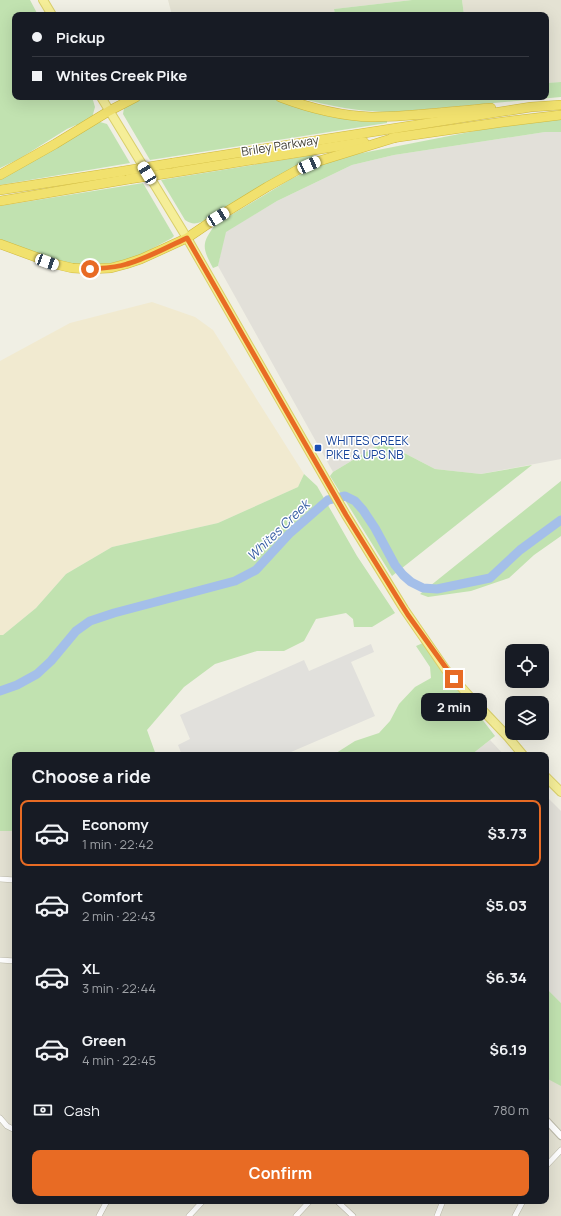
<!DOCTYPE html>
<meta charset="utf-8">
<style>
:root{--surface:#171b24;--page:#242831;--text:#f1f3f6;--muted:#9ea1a6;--line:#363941;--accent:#e86b24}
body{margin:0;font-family:Manrope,sans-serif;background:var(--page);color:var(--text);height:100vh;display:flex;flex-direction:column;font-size:15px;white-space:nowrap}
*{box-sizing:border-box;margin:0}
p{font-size:13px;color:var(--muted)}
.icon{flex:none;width:22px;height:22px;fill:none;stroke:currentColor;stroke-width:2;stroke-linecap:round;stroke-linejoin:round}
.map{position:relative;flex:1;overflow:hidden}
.side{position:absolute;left:12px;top:752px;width:537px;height:452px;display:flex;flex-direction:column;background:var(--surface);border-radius:8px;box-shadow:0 4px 16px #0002}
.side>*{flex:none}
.hud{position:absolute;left:12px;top:12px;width:537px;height:88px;border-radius:8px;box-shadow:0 4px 16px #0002;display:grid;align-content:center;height:88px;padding:0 20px;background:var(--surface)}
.buttons{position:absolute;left:505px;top:644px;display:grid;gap:8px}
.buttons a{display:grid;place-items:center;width:44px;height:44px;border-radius:8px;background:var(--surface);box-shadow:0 4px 16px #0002;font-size:20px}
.end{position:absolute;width:18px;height:18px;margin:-9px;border:5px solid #e86b24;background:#fff;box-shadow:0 0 0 2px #fff}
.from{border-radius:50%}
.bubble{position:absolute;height:28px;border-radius:8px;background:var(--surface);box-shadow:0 4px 16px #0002;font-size:13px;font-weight:700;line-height:28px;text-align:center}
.car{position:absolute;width:12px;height:24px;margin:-12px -6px;border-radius:5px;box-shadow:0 0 3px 1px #0007;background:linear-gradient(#fff 24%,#345 0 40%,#fff 0 76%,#345 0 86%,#fff 0)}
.hud b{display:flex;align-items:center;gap:14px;height:38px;font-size:15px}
.hud b+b{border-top:1px solid var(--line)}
.hud i{width:10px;height:10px;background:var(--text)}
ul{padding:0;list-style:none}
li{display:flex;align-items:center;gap:12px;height:66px;margin:0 8px 6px;padding:0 12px;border:2px solid transparent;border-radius:8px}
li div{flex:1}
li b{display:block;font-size:15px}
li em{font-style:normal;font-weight:700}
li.active{border-color:var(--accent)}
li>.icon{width:36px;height:36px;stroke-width:1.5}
h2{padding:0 20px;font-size:18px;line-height:48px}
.pay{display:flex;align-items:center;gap:10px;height:44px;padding:0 20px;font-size:15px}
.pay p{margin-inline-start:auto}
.button{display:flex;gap:8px;margin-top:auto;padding:8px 20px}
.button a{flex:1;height:46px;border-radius:8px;background:var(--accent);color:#fff;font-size:16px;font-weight:700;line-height:46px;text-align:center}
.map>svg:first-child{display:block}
.residential{fill:#e4e2d3}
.commercial{fill:#f1ead0}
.industrial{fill:#e2e0d9}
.green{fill:#c1e2b0}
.parking{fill:#e1e0dc}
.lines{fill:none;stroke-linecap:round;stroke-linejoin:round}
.river{stroke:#a4bfe9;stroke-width:9}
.minor-casing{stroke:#bbb8a8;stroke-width:6}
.tertiary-casing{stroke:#bbb8a8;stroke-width:8}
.primary-casing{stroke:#d9cf6a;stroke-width:10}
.motorway-casing{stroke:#cfb93f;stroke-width:10}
.minor{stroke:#fff;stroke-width:5}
.tertiary{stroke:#fff;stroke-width:6}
.primary{stroke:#f5ee98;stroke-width:8}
.motorway{stroke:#f1e16e;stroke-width:9}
.motorway-bridge-casing{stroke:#cfb93f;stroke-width:10;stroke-linecap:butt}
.motorway-bridge{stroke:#f1e16e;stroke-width:9}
.route{stroke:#e86b24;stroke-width:5}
.transit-dot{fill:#1a4fb4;stroke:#fff;stroke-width:1.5}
.labels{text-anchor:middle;stroke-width:3;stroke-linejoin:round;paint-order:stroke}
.street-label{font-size:12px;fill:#424035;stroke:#fff}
.transit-label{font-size:12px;fill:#164399;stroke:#fff;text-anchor:start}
.water-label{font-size:13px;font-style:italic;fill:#385fa4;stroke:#fff}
</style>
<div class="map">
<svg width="561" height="1216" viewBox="0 0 561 1216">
<rect width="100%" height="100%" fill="#f0efe4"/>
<!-- residential -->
<g class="residential">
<polygon points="168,0 412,0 334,9 335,15 172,15"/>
<polygon points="462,0 561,0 561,82 546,83 546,15 464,15"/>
<polygon points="0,831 15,831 15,1201 546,1201 546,1050 561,1051 561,1216 0,1216"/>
</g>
<!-- commercial -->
<polygon class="commercial" points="152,302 195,317 213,330 304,474 298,487 218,523 112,547 66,574 36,608 3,635 0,635 0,361 70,323"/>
<!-- industrial -->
<g class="industrial">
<polygon points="545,132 561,132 561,459 481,474 435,469 383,442 333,472 218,266 225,232 277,201 352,165 394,155"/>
<polygon points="490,740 504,755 471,755"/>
<polygon points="546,796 561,811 561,1003 546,988"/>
</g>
<!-- green -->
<g class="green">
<polygon points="0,0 30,0 38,15 15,15 15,97 92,97 95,107 92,118 82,125 76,125 67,129 19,159 0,168"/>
<polygon points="412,0 462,0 464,15 335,15 334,9"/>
<path d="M561,82V97L394,112C360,112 329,106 296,97H344L347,100V97H546V83Z"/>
<polygon points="141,97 271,97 297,106 387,119 387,123 150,160 123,114 124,108"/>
<path d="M561,118V132H545L394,155L352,165L277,201L226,232L218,266L213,268C202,248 201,243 216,224L291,179L318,166L347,156L495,127Z"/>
<polygon points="100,122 107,124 130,163 0,185 0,179 96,123"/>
<path d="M313,155L315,159L208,219C200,223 193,226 185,220L161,180Z"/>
<polygon points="143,183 174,236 172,238 140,255 126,260 112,263 85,266 57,262 0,240 0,206"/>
<polygon points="383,442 435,469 481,474 532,465 392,576 330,476 333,472"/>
<polygon points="304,474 317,486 357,556 395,613 372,627 354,627 353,619 346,613 316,619 304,641 284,651 257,651 215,664 184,687 147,730 156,755 15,755 15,831 0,831 0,635 3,635 36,608 66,574 112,547 218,523 298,487"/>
<polygon points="561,481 561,536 534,555 509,578 471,591 428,597 420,594"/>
<polygon points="423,643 495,736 471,755 333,755 355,741 379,733 390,721 399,704 415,687 431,678 430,667 416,646"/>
<polygon points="546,988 561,1003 561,1086 546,1078"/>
</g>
<!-- parking -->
<polygon class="parking" points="371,644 374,652 351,662 375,716 284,755 182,755 178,745 190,739 180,715 304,660 309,671"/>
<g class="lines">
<!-- river -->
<polyline class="river" points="0,691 17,685 37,674 51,661 76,631 90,621 114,613 235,581 256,570 290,533 328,500 345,496 355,501 363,510 375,528 395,565 403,575 411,582 423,588 437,589 490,578 520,550 561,520"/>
<defs>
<g id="minor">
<polyline points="0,879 15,880"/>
<polyline points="0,960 15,961"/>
<polyline points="0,1118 7,1126 15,1130"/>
<polyline points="546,1166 561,1150"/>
<polyline points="337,1201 353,1216"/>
<polyline points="99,1216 107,1201"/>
<polyline points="189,1216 203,1201"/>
<polyline points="296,1216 310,1201"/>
<polyline points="437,1216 443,1201"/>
<polyline points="515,1216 523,1201"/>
</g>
<polyline id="tertiary" points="546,1120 561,1136"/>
<g id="primary">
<polyline points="43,0 52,15"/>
<polyline points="101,97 187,238 346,515 404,609 446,670 470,697 508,737 523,755"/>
<polyline points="546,777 561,792"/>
</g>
<g id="motorway">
<path d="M280,97C309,108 341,116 372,117C412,117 452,111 491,108"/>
<polyline points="392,138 503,122 561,115"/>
<polyline points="173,163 531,107 561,105"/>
<polyline points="170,173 364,142"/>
<polyline points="0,175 55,144 109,111 136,97"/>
<polyline points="0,190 124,171"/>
<polyline points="0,201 129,179"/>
<polyline points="0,244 55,264 72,268 90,269 111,268 126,264 141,259 187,238 218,217 267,187 301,168 316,162 397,137"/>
</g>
</defs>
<!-- minor casing -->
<use href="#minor" class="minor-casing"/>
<!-- tertiary casing -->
<use href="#tertiary" class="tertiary-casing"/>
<!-- primary casing -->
<use href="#primary" class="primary-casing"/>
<!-- motorway casing -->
<use href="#motorway" class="motorway-casing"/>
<!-- minor -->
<use href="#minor" class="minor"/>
<!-- tertiary -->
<use href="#tertiary" class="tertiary"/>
<!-- primary -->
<use href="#primary" class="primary"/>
<!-- motorway -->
<use href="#motorway" class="motorway"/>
<defs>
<g id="motorway-bridge">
<polyline points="124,171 173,163"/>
<polyline points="129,179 170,173"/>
</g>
</defs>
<!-- motorway-bridge casing -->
<use href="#motorway-bridge" class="motorway-bridge-casing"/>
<!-- motorway-bridge -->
<use href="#motorway-bridge" class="motorway-bridge"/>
</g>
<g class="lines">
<!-- route -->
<path class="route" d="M90,269C103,268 115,268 127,264C148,258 167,247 187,238L346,515L408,615L454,679"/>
</g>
<!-- markers -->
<rect class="transit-dot" x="314" y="444" width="8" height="8" rx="2"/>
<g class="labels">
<!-- street labels -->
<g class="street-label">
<text transform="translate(280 146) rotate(-9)" y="4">Briley Parkway</text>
</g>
<!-- transit labels -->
<g class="transit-label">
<text x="326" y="445">WHITES CREEK<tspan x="326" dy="14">PIKE &amp; UPS NB</tspan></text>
</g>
<!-- water labels -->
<g class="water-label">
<text transform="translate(278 530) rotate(-44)" y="5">Whites Creek</text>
</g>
</g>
</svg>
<div class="buttons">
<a><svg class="icon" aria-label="locate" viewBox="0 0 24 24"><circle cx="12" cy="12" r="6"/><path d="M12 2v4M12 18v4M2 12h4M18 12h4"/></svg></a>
<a><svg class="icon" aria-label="layers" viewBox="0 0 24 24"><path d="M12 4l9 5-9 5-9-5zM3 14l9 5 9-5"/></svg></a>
</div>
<i class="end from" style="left:90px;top:269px"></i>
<i class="end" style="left:454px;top:679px"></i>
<div class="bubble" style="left:421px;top:693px;width:66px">2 min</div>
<i class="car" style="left:309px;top:165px;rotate:66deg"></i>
<i class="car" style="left:147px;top:173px;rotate:329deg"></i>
<i class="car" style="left:218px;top:217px;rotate:59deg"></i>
<i class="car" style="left:47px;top:262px;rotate:110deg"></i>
<div class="hud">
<b><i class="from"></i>Pickup</b>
<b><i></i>Whites Creek Pike</b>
</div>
<section class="side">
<h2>Choose a ride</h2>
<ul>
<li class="active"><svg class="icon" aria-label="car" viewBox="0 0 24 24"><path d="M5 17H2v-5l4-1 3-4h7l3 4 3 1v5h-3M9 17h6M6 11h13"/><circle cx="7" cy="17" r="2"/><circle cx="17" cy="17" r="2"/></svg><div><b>Economy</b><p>1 min · 22:42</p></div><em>$3.73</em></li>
<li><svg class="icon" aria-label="car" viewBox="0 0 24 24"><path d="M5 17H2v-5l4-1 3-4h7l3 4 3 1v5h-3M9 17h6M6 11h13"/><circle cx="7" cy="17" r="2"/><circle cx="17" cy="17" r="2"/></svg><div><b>Comfort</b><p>2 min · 22:43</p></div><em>$5.03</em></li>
<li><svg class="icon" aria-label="car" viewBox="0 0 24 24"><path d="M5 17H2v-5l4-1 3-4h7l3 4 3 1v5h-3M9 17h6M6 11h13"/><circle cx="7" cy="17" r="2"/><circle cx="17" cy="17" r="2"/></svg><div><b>XL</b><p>3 min · 22:44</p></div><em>$6.34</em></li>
<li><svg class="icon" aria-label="car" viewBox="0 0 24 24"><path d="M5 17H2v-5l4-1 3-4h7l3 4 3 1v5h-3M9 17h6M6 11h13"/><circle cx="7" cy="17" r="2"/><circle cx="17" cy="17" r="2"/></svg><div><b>Green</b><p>4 min · 22:45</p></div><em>$6.19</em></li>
</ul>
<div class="pay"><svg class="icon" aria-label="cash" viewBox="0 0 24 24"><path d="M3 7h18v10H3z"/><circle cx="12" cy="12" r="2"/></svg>Cash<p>780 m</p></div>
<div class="button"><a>Confirm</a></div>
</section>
</div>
